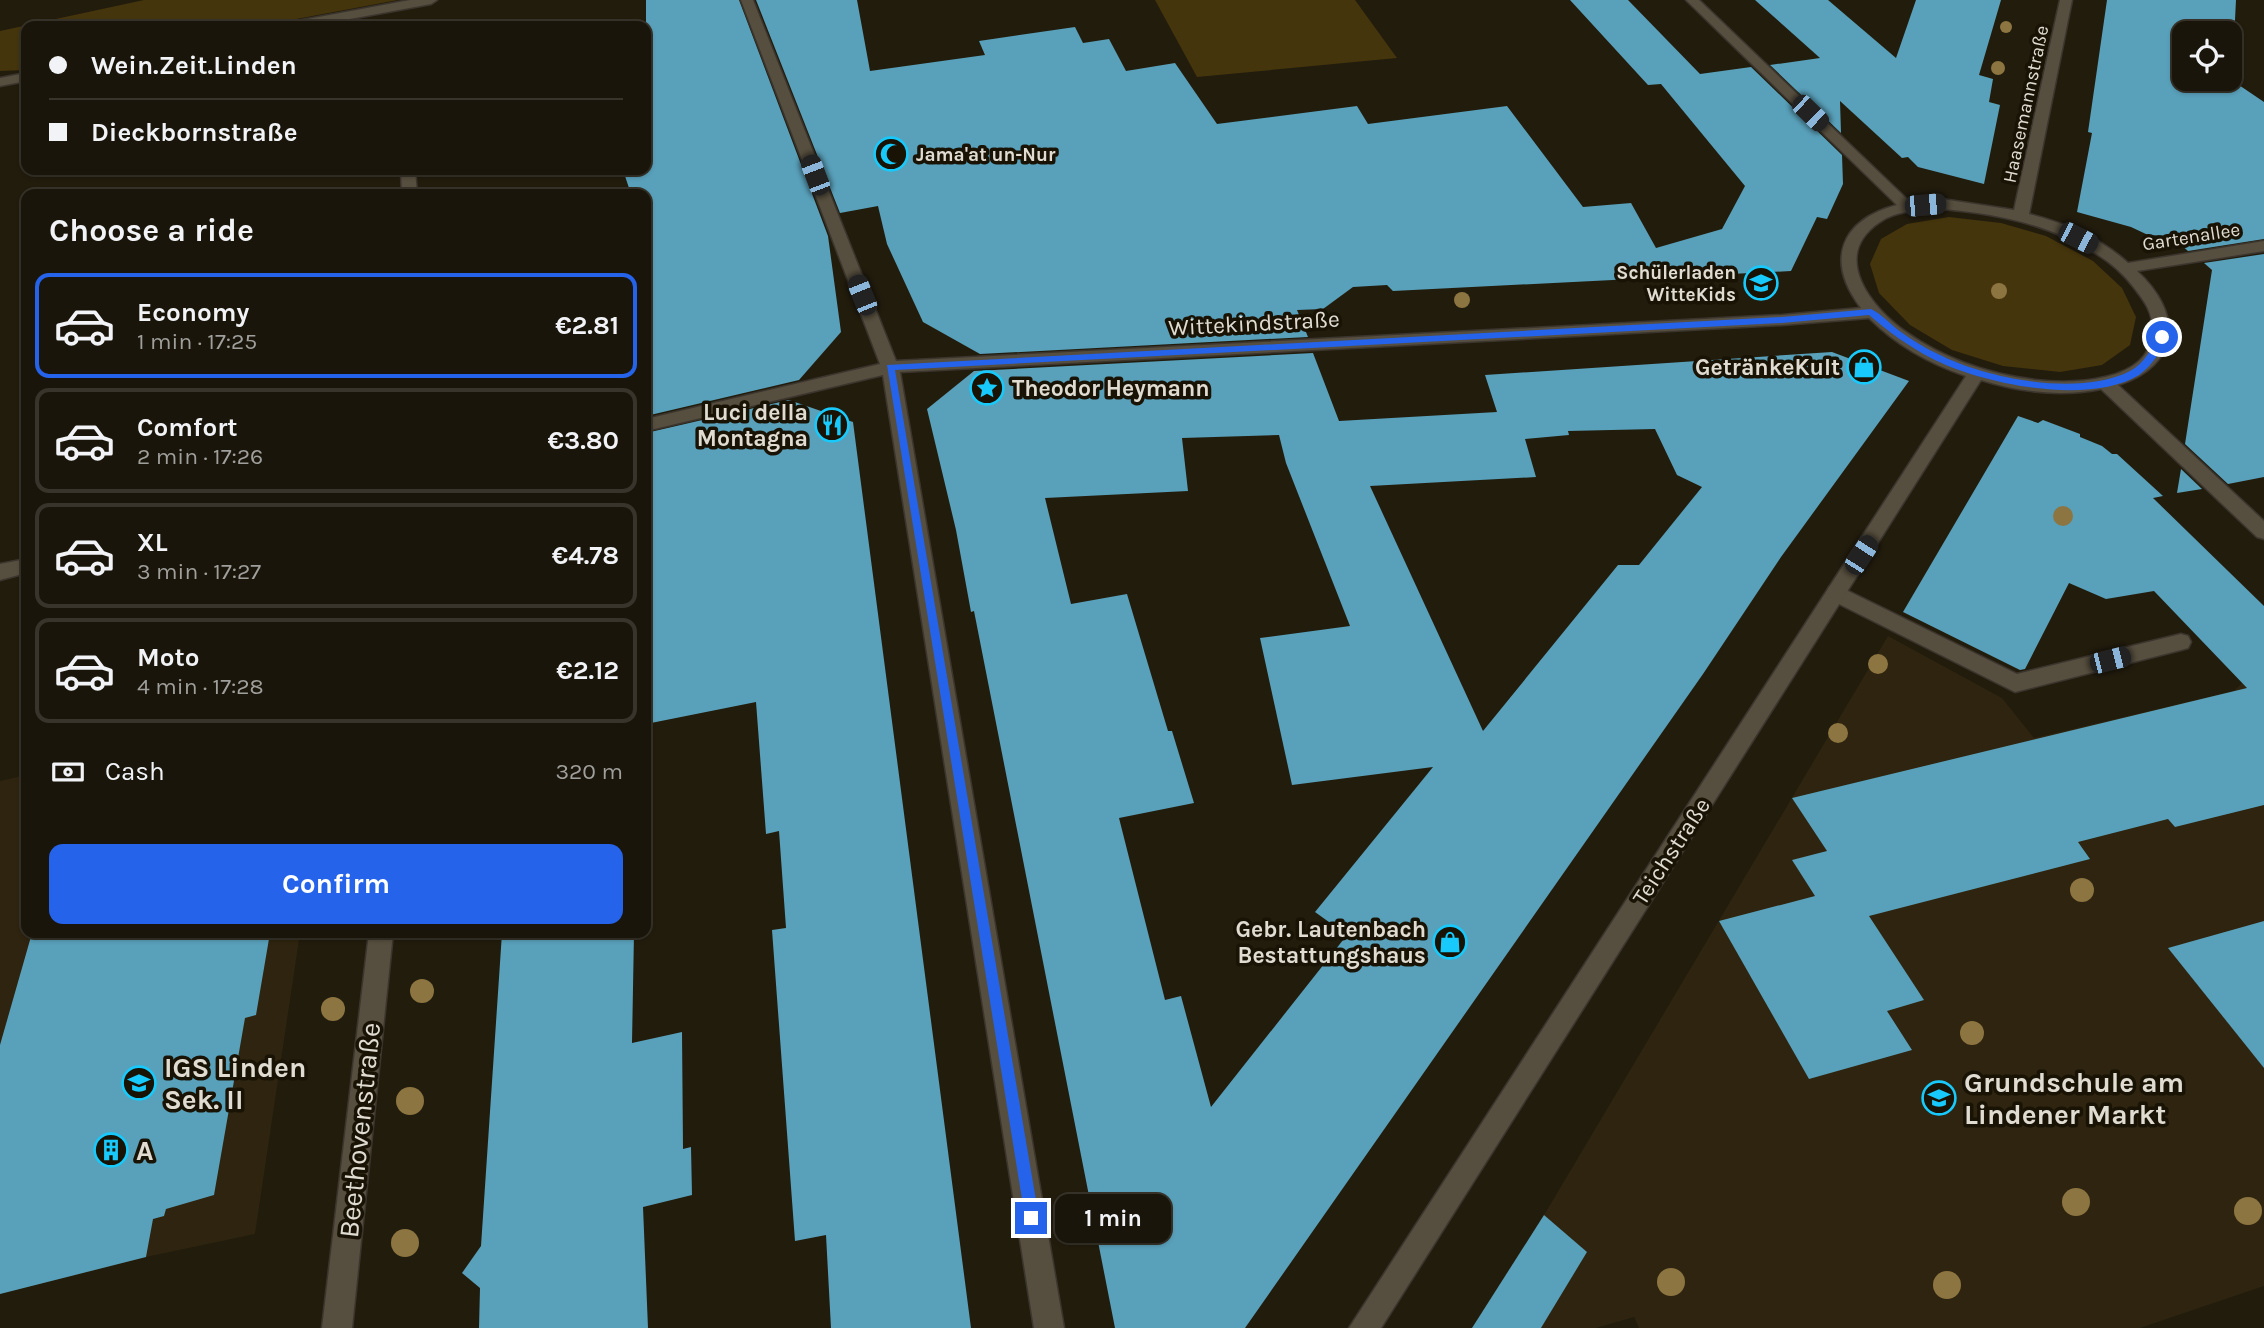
<!DOCTYPE html>
<meta charset="utf-8">
<style>
:root{--surface:#1a150a;--page:#231e13;--text:#f1f3f6;--muted:#9f9f9c;--line:#38342b;--accent:#2563eb}
body{margin:0;font-family:Karla,sans-serif;background:var(--page);color:var(--text);height:100vh;display:flex;flex-direction:column;font-size:26px;white-space:nowrap}
*{box-sizing:border-box;margin:0}
p{font-size:23px;color:var(--muted)}
.icon{flex:none;width:38px;height:38px;fill:none;stroke:currentColor;stroke-width:2;stroke-linecap:round;stroke-linejoin:round}
.map{position:relative;flex:1;overflow:hidden}
.side{position:absolute;left:21px;top:189px;width:630px;height:749px;display:flex;flex-direction:column;background:var(--surface);border-radius:14px;box-shadow:0 2px 5px #0004,0 0 0 2px var(--line)}
.side>*{flex:none}
.guide{position:absolute;left:21px;top:21px;width:630px;height:154px;border-radius:14px;box-shadow:0 2px 5px #0004,0 0 0 2px var(--line);display:grid;align-content:center;height:154px;padding:0 28px;background:var(--surface)}
.buttons{position:absolute;left:2172px;top:21px;display:grid;gap:14px}
.buttons a{display:grid;place-items:center;width:70px;height:70px;border-radius:14px;background:var(--surface);box-shadow:0 2px 5px #0004,0 0 0 2px var(--line);font-size:35px}
.end{position:absolute;width:32px;height:32px;margin:-16px;border:9px solid #2563eb;background:#fff;box-shadow:0 0 0 4px #fff}
.from{border-radius:50%}
.bubble{position:absolute;height:49px;border-radius:14px;background:var(--surface);box-shadow:0 2px 5px #0004,0 0 0 2px var(--line);font-size:23px;font-weight:700;line-height:49px;text-align:center}
.car{position:absolute;width:21px;height:42px;margin:-21px -10px;border-radius:9px;box-shadow:0 0 5px 2px #0007;background:linear-gradient(#222 24%,#8ab4d8 0 40%,#222 0 76%,#8ab4d8 0 86%,#222 0)}
.guide b{display:flex;align-items:center;gap:24px;height:66px;font-size:26px}
.guide b+b{border-top:2px solid var(--line)}
.guide i{width:18px;height:18px;background:var(--text)}
ul{padding:0;list-style:none}
li{display:flex;align-items:center;gap:21px;height:105px;margin:0 14px 10px;padding:0 14px;border:4px solid var(--line);border-radius:14px}
li div{flex:1}
li b{display:block;font-size:26px}
li em{font-style:normal;font-weight:700}
li.on{border-color:var(--accent)}
li>.icon{width:63px;height:63px;stroke-width:1.5}
h2{padding:0 28px;font-size:32px;line-height:84px}
.pay{display:flex;align-items:center;gap:18px;height:77px;padding:0 28px;font-size:26px}
.pay p{margin-inline-start:auto}
.cta{display:flex;gap:14px;margin-top:auto;padding:14px 28px}
.cta a{flex:1;height:80px;border-radius:14px;background:var(--accent);color:#fff;font-size:28px;font-weight:700;line-height:80px;text-align:center}
.map>svg:first-child{display:block}
.built{fill:#2e240f}
.green{fill:#45350d}
.building{fill:#59a0ba;fill-rule:evenodd}
.lines{fill:none;stroke-linecap:round;stroke-linejoin:round}
.lane-casing{stroke:#3b352e;stroke-width:3}
.street-casing{stroke:#3b352e;stroke-width:3}
.lane{fill:#564e3e;fill-rule:evenodd}
.street{fill:#564e3e;fill-rule:evenodd}
.tree{fill:#8c7540}
.route{fill:#2563eb}
.labels{text-anchor:middle;stroke-width:7;stroke-linejoin:round;paint-order:stroke}
.far-street-label{font-size:19px;fill:#e0dcd2;stroke:#191305}
.far-poi-label{font-size:19px;font-weight:bold;fill:#e0dcd2;stroke:#191305;text-anchor:start}
.street-label{font-size:23px;fill:#e0dcd2;stroke:#191305}
.poi-label{font-size:23px;font-weight:bold;fill:#e0dcd2;stroke:#191305;text-anchor:end}
.near-poi-label{font-size:28px;font-weight:bold;fill:#e0dcd2;stroke:#191305;text-anchor:start}
.near-street-label{font-size:28px;fill:#e0dcd2;stroke:#191305}
</style>
<div class="map">
<svg width="2264" height="1328" viewBox="0 0 2264 1328">
<rect width="100%" height="100%" fill="#221c0d"/>
<!-- built -->
<g class="built">
<polygon points="1888,636 2002,698 2034,738 2234,691 2242,683 2264,678 2264,1286 2140,1328 1639,1328 1634,1317 1596,1328 1541,1328 1587,1252 1544,1215"/>
<polygon points="26,775 26,933 300,933 255,1234 146,1257 0,1294 0,781"/>
</g>
<!-- green -->
<g class="green">
<polygon points="144,0 398,0 259,26 26,26 26,70 0,71 0,31"/>
<polygon points="1155,0 1355,0 1397,58 1197,77"/>
<polygon points="1949,217 2001,223 2046,236 2093,261 2122,288 2136,317 2130,345 2102,365 2060,372 2003,366 1952,350 1910,325 1879,293 1870,264 1881,239 1907,224"/>
</g>
<!-- building -->
<g class="building">
<polygon points="646,0 739,0 828,236 841,332 799,380 646,416 646,194 631,194 623,170 646,170"/>
<polygon points="756,0 857,0 870,71 985,55 979,41 1075,27 1083,43 1109,39 1126,71 1175,63 1217,124 1357,106 1368,124 1507,106 1583,207 1631,203 1656,248 1722,229 1745,186 1661,84 1648,85 1570,0 1628,0 1700,74 1751,67 1842,155 1843,184 1827,219 1817,217 1791,271 1393,291 1387,285 1353,287 1323,309 1297,310 1308,337 980,354 923,322 887,244 878,206 840,213"/>
<polygon points="1755,0 1828,0 1896,58 1916,0 2001,0 1979,75 1993,79 1989,102 2000,105 1984,184 1918,167 1908,157 1902,158 1840,101 1841,133 1770,65 1820,58"/>
<path d="M2107,0H2236L2232,79H2230L2264,102V239L2188,251L2171,236L2148,235L2131,227L2077,212L2092,133L2088,132ZM2184,33H2230V79H2184Z"/>
<polygon points="2264,254 2264,477 2228,484 2185,444 2212,270 2204,263"/>
<path d="M1832,352L1909,381L1781,557L1703,674L1245,1328H1115L974,611L971,612L956,530L927,409L974,371L1313,353L1339,421L1497,412L1485,375ZM1655,429L1677,475L1702,487L1639,565H1618L1483,731L1370,486L1536,477L1525,439L1569,435L1568,431ZM1279,435L1286,463L1350,626L1260,638L1292,785L1433,767L1315,912L1347,935L1211,1107L1181,996L1165,1000L1119,818L1194,803L1172,731H1168L1127,594L1071,604L1045,498L1188,491L1182,438Z"/>
<polygon points="789,400 853,422 971,1328 831,1328 826,1235 795,1241 772,930 786,928 779,831 766,834 756,702 646,724 646,433"/>
<polygon points="2018,416 2038,423 2043,420 2080,434 2080,437 2102,446 2112,454 2117,454 2163,496 2153,498 2264,606 2264,805 2175,827 2168,819 2078,842 2090,859 1869,916 1924,1000 1887,1011 1912,1050 1809,1079 1719,921 1815,896 1792,860 1827,851 1792,798 2247,688 2154,591 2106,599 2069,583 2025,669 2020,670 1903,612"/>
<polygon points="2181,469 2202,489 2177,493"/>
<polygon points="2264,921 2264,1068 2168,948"/>
<polygon points="32,933 270,933 256,1015 245,1018 214,1195 166,1209 164,1216 153,1219 146,1257 0,1294 0,1045"/>
<polygon points="502,933 634,933 632,1043 682,1032 683,1149 691,1147 692,1195 643,1207 648,1328 479,1328 480,1288 462,1273 481,1246"/>
<polygon points="1544,1215 1587,1252 1541,1328 1472,1328"/>
</g>
<g class="lines">
<defs>
<polygon id="lane" points="1836,585 2017,674 2181,634 2188,636 2191,642 2188,648 2181,650 2015,692 1829,599 1826,593 1829,587"/>
<g id="street">
<polygon points="410,0 437,0 431,4 312,26 285,26 292,22"/>
<path d="M741,0H753L896,361L1782,315L1861,308C1825,261 1840,220 1897,205L1686,0H1699L1911,203L1942,199L2014,210L2060,0H2072L2029,214C2064,223 2101,238 2128,263L2264,241V251L2137,271C2183,313 2181,365 2118,385L2264,521V539L2257,537L2101,389C2061,397 2020,392 1981,380L1381,1328H1349L1966,376C1930,364 1896,345 1869,318L1782,325L900,372L1064,1328H1034L883,375L646,431V419L880,364ZM1942,209C2001,214 2058,226 2107,261C2122,272 2133,285 2143,300C2150,310 2154,323 2152,335C2148,383 2070,384 2035,380C1989,374 1944,359 1906,332C1870,307 1830,255 1880,222C1897,210 1922,210 1942,209Z"/>
<polygon points="26,73 26,81 0,86 0,78"/>
<polygon points="401,170 415,170 417,194 402,194"/>
<polygon points="26,559 26,573 0,580 0,564"/>
<polygon points="369,933 393,933 352,1328 322,1328"/>
</g>
</defs>
<!-- lane casing -->
<use href="#lane" class="lane-casing"/>
<!-- street casing -->
<use href="#street" class="street-casing"/>
<!-- lane -->
<use href="#lane" class="lane"/>
<!-- street -->
<use href="#street" class="street"/>
</g>
<!-- trees -->
<g class="tree">
<circle cx="2006" cy="27" r="6"/>
<circle cx="1998" cy="68" r="7"/>
<circle cx="1999" cy="291" r="8"/>
<circle cx="1462" cy="300" r="8"/>
<circle cx="2063" cy="516" r="10"/>
<circle cx="1878" cy="664" r="10"/>
<circle cx="1838" cy="733" r="10"/>
<circle cx="2082" cy="890" r="12"/>
<circle cx="422" cy="991" r="12"/>
<circle cx="333" cy="1009" r="12"/>
<circle cx="1972" cy="1033" r="12"/>
<circle cx="410" cy="1101" r="14"/>
<circle cx="2076" cy="1202" r="14"/>
<circle cx="2248" cy="1211" r="14"/>
<circle cx="405" cy="1243" r="14"/>
<circle cx="1671" cy="1282" r="14"/>
<circle cx="1947" cy="1285" r="14"/>
</g>
<!-- route -->
<path class="route" d="M1871,309C1882,314 1891,325 1901,332C1912,340 1925,348 1938,354C1987,379 2079,397 2130,371C2145,363 2151,349 2159,335L2167,337C2160,352 2153,365 2139,375C2088,406 1981,384 1931,358C1908,346 1889,332 1869,315L1782,323L895,370L1039,1218L1036,1224L1031,1226L1026,1224L887,365L1782,317Z"/>
<!-- icons -->
<defs>
<symbol id="mosque-ring" viewBox="-11 -11 22 22"><circle r="9.5" fill="#191305" stroke="#18cafc" stroke-width="1.5"/><path d="M3.5-4.9A6 6 0 1 0 3.5 4.9A5 5 0 1 1 3.5-4.9Z" fill="#18cafc"/></symbol>
<symbol id="school-ring" viewBox="-11 -11 22 22"><circle r="9.5" fill="#191305" stroke="#18cafc" stroke-width="1.5"/><path d="M0-5L7-2L0 1L-7-2ZM-4 1L0 2.5L4 1V4Q0 6-4 4Z" fill="#18cafc"/></symbol>
<symbol id="shop-ring" viewBox="-11 -11 22 22"><circle r="9.5" fill="#191305" stroke="#18cafc" stroke-width="1.5"/><path d="M-5-2.5h2.3a2.7 3.5 0 0 1 5.4 0H5L5.5 6h-11ZM-1.5-2.5h3a1.5 2.3 0 0 0-3 0Z" fill="#18cafc"/></symbol>
<symbol id="sight-ring" viewBox="-11 -11 22 22"><circle r="9.5" fill="#191305" stroke="#18cafc" stroke-width="1.5"/><path d="M0-6L1.8-2.2L6-1.7L2.9 1.2L3.7 5.4L0 3.3L-3.7 5.4L-2.9 1.2L-6-1.7L-1.8-2.2Z" fill="#18cafc"/></symbol>
<symbol id="restaurant-ring" viewBox="-11 -11 22 22"><circle r="9.5" fill="#191305" stroke="#18cafc" stroke-width="1.5"/><path d="M-5-6h1v4h1v-4h1v4h1v-4h1v5L-1.5 .5V6h-2V.5L-5-1ZM5-6V6H3V1.5H1.5Q1.5-4 5-6Z" fill="#18cafc"/></symbol>
<symbol id="building-ring" viewBox="-11 -11 22 22"><circle r="9.5" fill="#191305" stroke="#18cafc" stroke-width="1.5"/><path d="M-4-6H4V6H1V3H-1V6H-4ZM-2.5-4.3h1.7v1.8h-1.7ZM.8-4.3h1.7v1.8H.8ZM-2.5-1h1.7V.8h-1.7ZM.8-1h1.7V.8H.8Z" fill="#18cafc"/></symbol>
</defs>
<g fill-rule="evenodd">
<use href="#mosque-ring" x="872" y="135" width="38" height="38"/>
<use href="#school-ring" x="1742" y="264" width="38" height="38"/>
<use href="#shop-ring" x="1845" y="348" width="38" height="38"/>
<use href="#sight-ring" x="968" y="369" width="38" height="38"/>
<use href="#restaurant-ring" x="813" y="406" width="38" height="38"/>
<use href="#shop-ring" x="1431" y="923" width="38" height="38"/>
<use href="#school-ring" x="120" y="1064" width="38" height="38"/>
<use href="#school-ring" x="1920" y="1079" width="38" height="38"/>
<use href="#building-ring" x="92" y="1131" width="38" height="38"/>
</g>
<g class="labels">
<!-- far-street labels -->
<g class="far-street-label">
<text transform="translate(2025 104) rotate(-78)" y="7">Haasemannstraße</text>
<text transform="translate(2191 236) rotate(-9)" y="7">Gartenallee</text>
</g>
<!-- far-poi labels -->
<g class="far-poi-label">
<text x="916" y="161">Jama'at un-Nur</text>
<text x="1736" y="279" text-anchor="end">Schülerladen<tspan x="1736" dy="22">WitteKids</tspan></text>
</g>
<!-- street labels -->
<g class="street-label">
<text transform="translate(1254 323) rotate(-3)" y="8">Wittekindstraße</text>
<text transform="translate(1671 851) rotate(-57)" y="8">Teichstraße</text>
</g>
<!-- poi labels -->
<g class="poi-label">
<text x="1840" y="375">GetränkeKult</text>
<text x="1012" y="396" text-anchor="start">Theodor Heymann</text>
<text x="808" y="420">Luci della<tspan x="808" dy="26">Montagna</tspan></text>
<text x="1426" y="937">Gebr. Lautenbach<tspan x="1426" dy="26">Bestattungshaus</tspan></text>
</g>
<!-- near-poi labels -->
<g class="near-poi-label">
<text x="164" y="1077">IGS Linden<tspan x="164" dy="32">Sek. II</tspan></text>
<text x="1964" y="1092">Grundschule am<tspan x="1964" dy="32">Lindener Markt</tspan></text>
<text x="136" y="1160">A</text>
</g>
<!-- near-street labels -->
<g class="near-street-label">
<text transform="translate(359 1130) rotate(-84)" y="10">Beethovenstraße</text>
</g>
</g>
</svg>
<div class="buttons">
<a><svg class="icon" aria-label="locate" viewBox="0 0 24 24"><circle cx="12" cy="12" r="6"/><path d="M12 2v4M12 18v4M2 12h4M18 12h4"/></svg></a>
</div>
<i class="end from" style="left:2162px;top:337px"></i>
<i class="end" style="left:1031px;top:1218px"></i>
<div class="bubble" style="left:1055px;top:1194px;width:116px">1 min</div>
<i class="car" style="left:1810px;top:113px;rotate:134deg"></i>
<i class="car" style="left:815px;top:175px;rotate:339deg"></i>
<i class="car" style="left:1925px;top:205px;rotate:85deg"></i>
<i class="car" style="left:2078px;top:238px;rotate:117deg"></i>
<i class="car" style="left:862px;top:295px;rotate:338deg"></i>
<i class="car" style="left:1861px;top:555px;rotate:33deg"></i>
<i class="car" style="left:2110px;top:660px;rotate:76deg"></i>
<div class="guide">
<b><i class="from"></i>Wein.Zeit.Linden</b>
<b><i></i>Dieckbornstraße</b>
</div>
<section class="side">
<h2>Choose a ride</h2>
<ul>
<li class="on"><svg class="icon" aria-label="car" viewBox="0 0 24 24"><path d="M5 17H2v-5l4-1 3-4h7l3 4 3 1v5h-3M9 17h6M6 11h13"/><circle cx="7" cy="17" r="2"/><circle cx="17" cy="17" r="2"/></svg><div><b>Economy</b><p>1 min · 17:25</p></div><em>€2.81</em></li>
<li><svg class="icon" aria-label="car" viewBox="0 0 24 24"><path d="M5 17H2v-5l4-1 3-4h7l3 4 3 1v5h-3M9 17h6M6 11h13"/><circle cx="7" cy="17" r="2"/><circle cx="17" cy="17" r="2"/></svg><div><b>Comfort</b><p>2 min · 17:26</p></div><em>€3.80</em></li>
<li><svg class="icon" aria-label="car" viewBox="0 0 24 24"><path d="M5 17H2v-5l4-1 3-4h7l3 4 3 1v5h-3M9 17h6M6 11h13"/><circle cx="7" cy="17" r="2"/><circle cx="17" cy="17" r="2"/></svg><div><b>XL</b><p>3 min · 17:27</p></div><em>€4.78</em></li>
<li><svg class="icon" aria-label="car" viewBox="0 0 24 24"><path d="M5 17H2v-5l4-1 3-4h7l3 4 3 1v5h-3M9 17h6M6 11h13"/><circle cx="7" cy="17" r="2"/><circle cx="17" cy="17" r="2"/></svg><div><b>Moto</b><p>4 min · 17:28</p></div><em>€2.12</em></li>
</ul>
<div class="pay"><svg class="icon" aria-label="cash" viewBox="0 0 24 24"><path d="M3 7h18v10H3z"/><circle cx="12" cy="12" r="2"/></svg>Cash<p>320 m</p></div>
<div class="cta"><a>Confirm</a></div>
</section>
</div>
